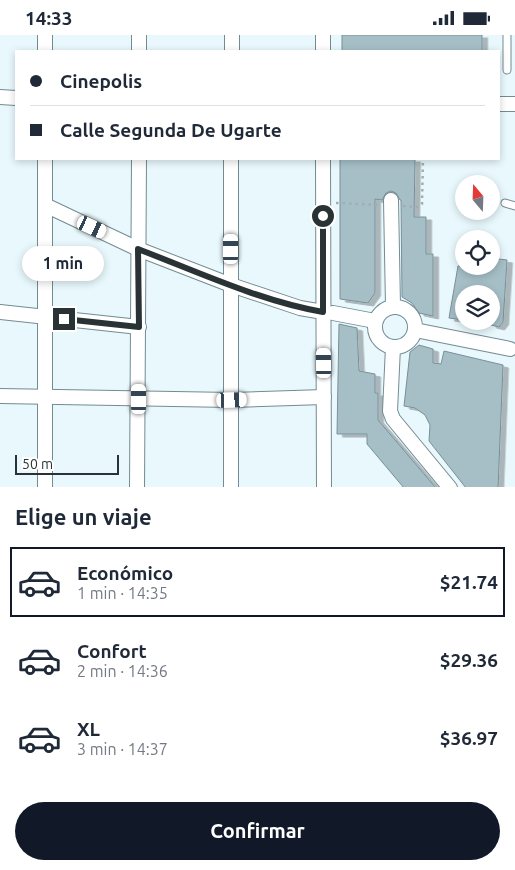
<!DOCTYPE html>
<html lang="es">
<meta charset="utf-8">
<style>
:root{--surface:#fff;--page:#f2f2f3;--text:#1f2937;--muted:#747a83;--line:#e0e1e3;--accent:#111827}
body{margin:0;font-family:Ubuntu,sans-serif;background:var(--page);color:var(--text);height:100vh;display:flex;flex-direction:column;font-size:19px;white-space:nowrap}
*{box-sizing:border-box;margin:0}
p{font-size:16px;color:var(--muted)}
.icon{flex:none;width:28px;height:28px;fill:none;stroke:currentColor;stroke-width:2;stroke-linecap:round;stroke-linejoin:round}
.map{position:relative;height:452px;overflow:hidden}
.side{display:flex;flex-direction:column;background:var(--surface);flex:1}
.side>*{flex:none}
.top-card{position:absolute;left:15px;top:15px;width:485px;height:110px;border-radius:0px;box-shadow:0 2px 8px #0003;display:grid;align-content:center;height:110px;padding:0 15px;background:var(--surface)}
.needle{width:32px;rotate:341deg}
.buttons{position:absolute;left:455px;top:140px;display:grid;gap:10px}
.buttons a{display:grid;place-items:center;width:45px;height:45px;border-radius:50%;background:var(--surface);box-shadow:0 2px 8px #0003;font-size:25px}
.scale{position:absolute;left:15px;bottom:12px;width:104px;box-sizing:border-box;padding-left:5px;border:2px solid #293336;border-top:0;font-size:14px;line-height:18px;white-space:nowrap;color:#293336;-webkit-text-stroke:4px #fff;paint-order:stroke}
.end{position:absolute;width:22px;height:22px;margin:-11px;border:6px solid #293336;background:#fff;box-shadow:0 0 0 2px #fff}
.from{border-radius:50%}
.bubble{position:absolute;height:35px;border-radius:18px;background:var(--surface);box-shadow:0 2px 8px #0003;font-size:16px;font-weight:700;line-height:35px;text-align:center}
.car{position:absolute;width:15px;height:30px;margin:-15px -8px;border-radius:6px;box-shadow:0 0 4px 1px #0007;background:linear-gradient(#fff 24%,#345 0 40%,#fff 0 76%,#345 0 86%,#fff 0)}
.top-card b{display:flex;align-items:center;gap:18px;height:48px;font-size:19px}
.top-card b+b{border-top:1px solid var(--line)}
.top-card i{width:12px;height:12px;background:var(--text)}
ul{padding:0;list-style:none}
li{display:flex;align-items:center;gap:15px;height:70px;margin:0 10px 8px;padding:0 5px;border:2px solid transparent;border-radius:0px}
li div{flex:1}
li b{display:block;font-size:19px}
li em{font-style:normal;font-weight:700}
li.selected{border-color:var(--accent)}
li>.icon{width:45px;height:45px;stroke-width:1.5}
h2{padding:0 15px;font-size:22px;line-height:60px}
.action{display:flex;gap:10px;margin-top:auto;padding:10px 15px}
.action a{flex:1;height:58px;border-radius:30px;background:var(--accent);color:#fff;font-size:20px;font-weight:700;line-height:58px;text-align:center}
.status{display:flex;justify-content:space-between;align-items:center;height:35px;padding:0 25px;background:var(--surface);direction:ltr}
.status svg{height:14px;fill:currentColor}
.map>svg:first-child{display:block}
.building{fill:#a6bfc7;stroke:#789098;filter:url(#shadow)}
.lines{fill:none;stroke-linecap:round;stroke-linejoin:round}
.lane-casing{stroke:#738b93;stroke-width:9}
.street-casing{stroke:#738b93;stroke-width:16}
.path{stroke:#a0aeb2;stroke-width:2.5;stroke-dasharray:2.5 4;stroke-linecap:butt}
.lane{stroke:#fff;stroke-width:7}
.street{stroke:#fff;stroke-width:14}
.route{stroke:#293336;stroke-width:6}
</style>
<div class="status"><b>14:33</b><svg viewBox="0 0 49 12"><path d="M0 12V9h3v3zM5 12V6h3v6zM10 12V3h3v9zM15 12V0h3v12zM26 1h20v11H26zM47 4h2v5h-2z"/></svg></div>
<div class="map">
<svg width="515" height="453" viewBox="0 0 515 453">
<defs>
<filter id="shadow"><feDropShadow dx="5.5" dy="3" stdDeviation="0" flood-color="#0004"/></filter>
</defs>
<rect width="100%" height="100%" fill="#e8f8fd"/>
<!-- building -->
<g class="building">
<rect x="342" y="0" width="140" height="16"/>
<polygon points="340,124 415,124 414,182 426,182 426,219 433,219 433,281 419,278 412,268 402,262 401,165 400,165 396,158 391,156 386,158 382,165 375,164 375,258 368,268 340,264"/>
<polygon points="491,223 507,225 503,287 499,292 491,290 491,259 464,259 464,285 449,283 458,231 491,231"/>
<polygon points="339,289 357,293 359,336 375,339 375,358 378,358 378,385 436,453 404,453 367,409 367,399 337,399"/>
<polygon points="419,310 433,314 433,328 441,329 444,316 503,330 498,453 466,453 429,406 430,390 425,380 415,373 404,371 410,317"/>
</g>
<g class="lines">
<defs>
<g id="lane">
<polyline points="507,35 507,0"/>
<polyline points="505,168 515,171"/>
</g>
<g id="street">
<polyline points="45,0 45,16"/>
<polyline points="139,16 139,0"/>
<polyline points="232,16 232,0"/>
<polyline points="323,16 323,0"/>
<polyline points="0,62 16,63"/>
<polyline points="499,69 515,69"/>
<polyline points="45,124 45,453"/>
<polyline points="323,124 324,453"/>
<polyline points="391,165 393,271"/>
<polyline points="45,170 138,214 231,250 300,273 323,277"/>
<circle cx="395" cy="292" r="20"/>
<polyline points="0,277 139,292"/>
<polyline points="333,278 375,286"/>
<polyline points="415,295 510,314"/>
<polyline points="393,312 390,376 393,384 450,453"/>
<polyline points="0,361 232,365 324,362"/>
<polyline points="137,453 139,124"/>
<polyline points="231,453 231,124"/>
</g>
</defs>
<!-- lane casing -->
<use href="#lane" class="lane-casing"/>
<!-- street casing -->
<use href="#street" class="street-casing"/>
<!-- path -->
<g class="path">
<polyline points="336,168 378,170"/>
<polyline points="403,171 418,172 422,169 423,124"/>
</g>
<!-- lane -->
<use href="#lane" class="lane"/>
<!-- street -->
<use href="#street" class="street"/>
</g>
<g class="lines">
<!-- route -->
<path class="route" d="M64,284L139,292L138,214C198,237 260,266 323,277V181"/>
</g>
</svg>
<div class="buttons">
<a><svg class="needle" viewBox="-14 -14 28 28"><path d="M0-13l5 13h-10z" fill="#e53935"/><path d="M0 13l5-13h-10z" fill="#747a83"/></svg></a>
<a><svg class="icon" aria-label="locate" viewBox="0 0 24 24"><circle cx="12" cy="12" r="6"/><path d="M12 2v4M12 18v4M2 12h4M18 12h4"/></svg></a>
<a><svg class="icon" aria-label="layers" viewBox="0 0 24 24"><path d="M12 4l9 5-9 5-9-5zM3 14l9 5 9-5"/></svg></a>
</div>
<div class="scale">50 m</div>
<i class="end from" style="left:323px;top:181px"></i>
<i class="end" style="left:64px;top:284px"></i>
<div class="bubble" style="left:22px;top:211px;width:82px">1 min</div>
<i class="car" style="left:92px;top:192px;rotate:115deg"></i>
<i class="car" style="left:231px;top:214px;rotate:0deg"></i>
<i class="car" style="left:324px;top:328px;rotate:359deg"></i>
<i class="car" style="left:139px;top:364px;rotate:0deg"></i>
<i class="car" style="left:232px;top:365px;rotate:88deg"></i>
<div class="top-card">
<b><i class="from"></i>Cinepolis</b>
<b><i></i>Calle Segunda De Ugarte</b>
</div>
</div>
<section class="side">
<h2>Elige un viaje</h2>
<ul>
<li class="selected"><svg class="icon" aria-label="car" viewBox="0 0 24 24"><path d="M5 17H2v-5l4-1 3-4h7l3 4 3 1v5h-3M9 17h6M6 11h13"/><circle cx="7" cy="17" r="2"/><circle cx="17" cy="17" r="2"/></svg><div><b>Económico</b><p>1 min · 14:35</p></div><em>$21.74</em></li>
<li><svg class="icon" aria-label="car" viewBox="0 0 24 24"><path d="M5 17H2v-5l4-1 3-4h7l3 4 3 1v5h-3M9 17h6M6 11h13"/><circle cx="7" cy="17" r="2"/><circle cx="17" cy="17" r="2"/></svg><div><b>Confort</b><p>2 min · 14:36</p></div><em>$29.36</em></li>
<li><svg class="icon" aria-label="car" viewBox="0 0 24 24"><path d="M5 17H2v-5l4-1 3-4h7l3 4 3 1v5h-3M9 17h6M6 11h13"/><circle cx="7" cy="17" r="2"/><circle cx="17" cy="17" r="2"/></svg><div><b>XL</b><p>3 min · 14:37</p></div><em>$36.97</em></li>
</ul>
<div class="action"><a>Confirmar</a></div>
</section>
